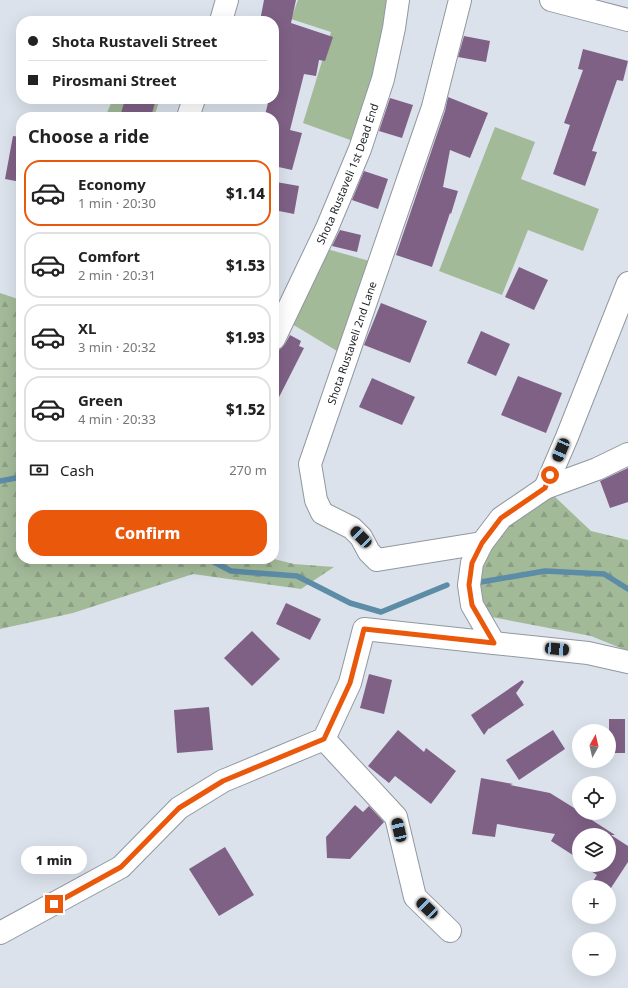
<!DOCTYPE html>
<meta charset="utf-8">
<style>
:root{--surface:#fff;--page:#f6f6f6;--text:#222;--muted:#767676;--line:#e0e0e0;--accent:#ea580c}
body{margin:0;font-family:"Noto Sans",sans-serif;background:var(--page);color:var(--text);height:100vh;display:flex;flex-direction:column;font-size:15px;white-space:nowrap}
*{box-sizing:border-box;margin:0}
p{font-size:13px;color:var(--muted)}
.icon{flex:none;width:22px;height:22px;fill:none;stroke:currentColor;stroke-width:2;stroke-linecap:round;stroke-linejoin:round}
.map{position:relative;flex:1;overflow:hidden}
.side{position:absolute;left:16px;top:112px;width:263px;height:452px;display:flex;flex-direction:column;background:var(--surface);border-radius:16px;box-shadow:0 4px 16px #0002}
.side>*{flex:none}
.guide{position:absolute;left:16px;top:16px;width:263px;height:88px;border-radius:16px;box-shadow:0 4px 16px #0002;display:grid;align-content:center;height:88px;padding:0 12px;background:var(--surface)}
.needle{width:26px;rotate:8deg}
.buttons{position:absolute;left:572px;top:724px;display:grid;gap:8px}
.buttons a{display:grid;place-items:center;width:44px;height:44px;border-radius:50%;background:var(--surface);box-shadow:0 4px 16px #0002;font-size:20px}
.end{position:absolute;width:18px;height:18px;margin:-9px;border:5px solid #ea580c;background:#fff;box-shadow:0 0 0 2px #fff}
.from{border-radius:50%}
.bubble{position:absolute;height:28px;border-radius:14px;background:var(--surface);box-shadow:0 4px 16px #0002;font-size:13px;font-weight:800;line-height:28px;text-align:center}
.car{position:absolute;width:12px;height:24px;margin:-12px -6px;border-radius:5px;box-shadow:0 0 3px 1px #0007;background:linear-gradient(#222 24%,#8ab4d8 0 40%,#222 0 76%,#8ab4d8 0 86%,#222 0)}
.guide b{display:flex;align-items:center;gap:14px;height:38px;font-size:15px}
.guide b+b{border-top:1px solid var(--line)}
.guide i{width:10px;height:10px;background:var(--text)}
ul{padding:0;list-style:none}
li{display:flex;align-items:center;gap:12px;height:66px;margin:0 8px 6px;padding:0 4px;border:2px solid var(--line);border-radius:16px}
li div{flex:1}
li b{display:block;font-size:15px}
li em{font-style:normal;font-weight:800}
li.on{border-color:var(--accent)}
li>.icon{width:36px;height:36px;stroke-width:1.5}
h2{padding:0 12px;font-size:18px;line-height:48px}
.pay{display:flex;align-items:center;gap:10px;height:44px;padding:0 12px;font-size:15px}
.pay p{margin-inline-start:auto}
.action{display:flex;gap:8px;margin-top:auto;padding:8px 12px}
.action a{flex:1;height:46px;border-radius:16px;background:var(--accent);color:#fff;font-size:16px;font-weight:800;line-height:46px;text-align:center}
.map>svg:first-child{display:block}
.forest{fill:url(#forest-firs)}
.garden{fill:#a3ba99}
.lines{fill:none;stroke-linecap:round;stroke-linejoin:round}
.stream{stroke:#5d8ca7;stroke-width:5.5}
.building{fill:#7f6186}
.minor-casing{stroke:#9198a0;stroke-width:24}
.tertiary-casing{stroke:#9198a0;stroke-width:24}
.minor{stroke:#fff;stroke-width:22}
.tertiary{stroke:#fff;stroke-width:22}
.route{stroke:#ea580c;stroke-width:5}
.labels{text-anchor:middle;stroke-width:4;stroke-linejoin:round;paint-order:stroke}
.street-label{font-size:11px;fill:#1a1d20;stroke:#fff}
</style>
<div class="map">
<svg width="628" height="988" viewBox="0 0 628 988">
<defs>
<pattern id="forest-firs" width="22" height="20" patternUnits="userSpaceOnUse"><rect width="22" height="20" fill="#a3ba99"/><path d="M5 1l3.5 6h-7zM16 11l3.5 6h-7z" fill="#8c9f84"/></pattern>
</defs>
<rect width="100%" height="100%" fill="#dbe2eb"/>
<!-- forest -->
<g class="forest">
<polygon points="0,293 21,300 21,559 274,559 294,564 334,567 301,589 193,574 73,613 0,629"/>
<polygon points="553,495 591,531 628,540 628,651 591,636 491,617 475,598 487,541 527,507"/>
</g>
<!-- garden -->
<g class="garden">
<polygon points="298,0 392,0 390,16 353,141 303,123 331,32 291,19"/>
<polygon points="113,99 160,99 154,117 105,117"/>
<polygon points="495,127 535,142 521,179 599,209 583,251 528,230 502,295 439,271"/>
<polygon points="327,249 373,262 337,351 292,324"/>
</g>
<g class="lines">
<!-- stream -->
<g class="stream">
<polyline points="0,481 21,477"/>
<polyline points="208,559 231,571 297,576 350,603 381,612 447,585"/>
<polyline points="481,582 545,571 604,574 628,589"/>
</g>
</g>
<!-- building -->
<g class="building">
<polygon points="264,0 296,0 291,23 333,37 325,61 319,60 316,76 304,74 290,130 302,133 292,170 274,166 274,117 265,115 269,99 274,99 274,21 260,21"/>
<polygon points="464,36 490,41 486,62 458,57"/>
<polygon points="583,49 628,61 623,81 617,80 592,151 597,152 585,186 553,174 570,125 564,123 583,70 578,69"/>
<polygon points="448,97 488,113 470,158 450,150 443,187 458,191 451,214 450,213 432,267 396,255 445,111"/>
<polygon points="390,98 413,105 402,138 379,131"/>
<polygon points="125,99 156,99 151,117 120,117"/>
<polygon points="13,136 21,137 21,182 5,179"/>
<polygon points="364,171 388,179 378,209 352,200"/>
<polygon points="276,182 299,186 294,214 274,210 274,191"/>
<polygon points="340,230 361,235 357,252 332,246"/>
<polygon points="519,267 548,280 534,310 505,297"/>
<polygon points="381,303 427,321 410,363 364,345"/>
<polygon points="481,331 510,344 496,376 467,363"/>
<polygon points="290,335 301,341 299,346 304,348 274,407 274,360 279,350 285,344"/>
<polygon points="518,376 562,393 546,433 501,415"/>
<polygon points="372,378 415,397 402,425 359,407"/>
<polygon points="628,468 628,502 610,508 600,481"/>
<polygon points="286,603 321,619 310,640 276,624"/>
<polygon points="252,631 280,659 252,686 224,658"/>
<polygon points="369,674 392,680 384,714 360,708"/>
<polygon points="522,680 524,682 516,693 524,705 489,729 489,728 484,735 471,715"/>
<polygon points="209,707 213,750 177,753 174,710"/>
<rect x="609" y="719" width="16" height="34"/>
<polygon points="398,730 424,752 426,748 456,771 431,804 395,776 389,783 368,766"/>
<polygon points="553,730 565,749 519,780 506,760"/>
<polygon points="481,778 513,784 510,785 550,793 579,811 579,813 581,813 615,835 611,835 628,846 628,862 609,891 609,887 589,887 597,875 582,865 609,865 609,835 579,835 579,859 551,841 555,834 497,824 495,837 472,834"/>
<polygon points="355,805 363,812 369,806 384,822 350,859 327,858 326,837"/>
<polygon points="225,847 254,895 219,916 189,869"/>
</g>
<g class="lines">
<defs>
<g id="minor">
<polyline points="460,0 433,107 310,464 316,500 322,513 352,528 361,537 369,552 377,560 482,543"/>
<polyline points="551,0 628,20"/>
<polyline points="221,21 227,0"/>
<polyline points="188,117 194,99"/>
<path id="s1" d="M274,339L327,228L360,149L383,79L394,28L398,0"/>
<polyline points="545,488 567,437 628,283"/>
<polyline points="324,739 396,817 415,897 450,931"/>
<polyline points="0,933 121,867 179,808 223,781 324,739 350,683 364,629 494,643"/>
</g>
<polyline id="tertiary" points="628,454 597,469 545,488 501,518 482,543 472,563 469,585 472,605 494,643 588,653 628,662"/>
</defs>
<!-- minor casing -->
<use href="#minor" class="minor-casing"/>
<!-- tertiary casing -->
<use href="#tertiary" class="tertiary-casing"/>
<!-- minor -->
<use href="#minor" class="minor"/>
<!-- tertiary -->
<use href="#tertiary" class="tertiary"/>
</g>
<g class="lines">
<!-- route -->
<polyline class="route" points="54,904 121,867 179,808 223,781 324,739 350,683 364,629 494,643 472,605 469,585 472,563 482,543 501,518 545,488 550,475"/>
</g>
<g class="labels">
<!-- street labels -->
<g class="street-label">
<text dy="4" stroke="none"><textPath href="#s1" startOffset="181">Shota Rustaveli 1st Dead End</textPath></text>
<text transform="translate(352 343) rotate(-71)" y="4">Shota Rustaveli 2nd Lane</text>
</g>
</g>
</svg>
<div class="buttons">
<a><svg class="needle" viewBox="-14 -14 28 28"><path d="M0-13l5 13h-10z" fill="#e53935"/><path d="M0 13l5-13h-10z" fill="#767676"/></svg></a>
<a><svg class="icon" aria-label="locate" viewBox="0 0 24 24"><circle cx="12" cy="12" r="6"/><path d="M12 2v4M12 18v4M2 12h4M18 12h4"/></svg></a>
<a><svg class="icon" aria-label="layers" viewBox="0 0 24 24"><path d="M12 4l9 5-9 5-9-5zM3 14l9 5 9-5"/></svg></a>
<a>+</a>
<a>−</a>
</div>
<i class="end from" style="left:550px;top:475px"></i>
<i class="end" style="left:54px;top:904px"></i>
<div class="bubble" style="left:21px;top:846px;width:66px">1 min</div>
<i class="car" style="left:561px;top:450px;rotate:203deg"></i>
<i class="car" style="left:361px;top:537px;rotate:315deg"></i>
<i class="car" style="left:557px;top:649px;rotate:95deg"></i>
<i class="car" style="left:399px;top:830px;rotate:347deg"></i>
<i class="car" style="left:427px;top:908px;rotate:314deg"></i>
<div class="guide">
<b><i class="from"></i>Shota Rustaveli Street</b>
<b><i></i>Pirosmani Street</b>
</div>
<section class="side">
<h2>Choose a ride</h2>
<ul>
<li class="on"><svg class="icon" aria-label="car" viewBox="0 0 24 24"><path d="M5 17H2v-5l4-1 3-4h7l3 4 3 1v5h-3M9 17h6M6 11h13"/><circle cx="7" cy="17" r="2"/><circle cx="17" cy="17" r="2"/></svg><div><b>Economy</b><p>1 min · 20:30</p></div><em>$1.14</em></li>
<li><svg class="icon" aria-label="car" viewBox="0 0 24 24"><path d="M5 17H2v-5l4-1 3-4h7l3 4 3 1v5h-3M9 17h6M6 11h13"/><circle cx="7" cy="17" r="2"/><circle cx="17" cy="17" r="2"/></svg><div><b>Comfort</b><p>2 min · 20:31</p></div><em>$1.53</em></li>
<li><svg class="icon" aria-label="car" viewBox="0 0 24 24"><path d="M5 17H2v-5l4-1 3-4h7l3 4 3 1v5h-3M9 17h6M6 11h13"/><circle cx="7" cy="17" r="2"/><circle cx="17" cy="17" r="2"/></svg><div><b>XL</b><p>3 min · 20:32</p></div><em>$1.93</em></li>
<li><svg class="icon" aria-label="car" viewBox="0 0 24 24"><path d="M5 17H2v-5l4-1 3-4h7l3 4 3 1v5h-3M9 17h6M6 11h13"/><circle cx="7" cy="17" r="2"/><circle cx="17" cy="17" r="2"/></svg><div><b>Green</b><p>4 min · 20:33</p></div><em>$1.52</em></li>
</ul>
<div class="pay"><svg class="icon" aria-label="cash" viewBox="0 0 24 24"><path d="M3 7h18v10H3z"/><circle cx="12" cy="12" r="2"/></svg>Cash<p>270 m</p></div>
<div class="action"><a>Confirm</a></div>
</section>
</div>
